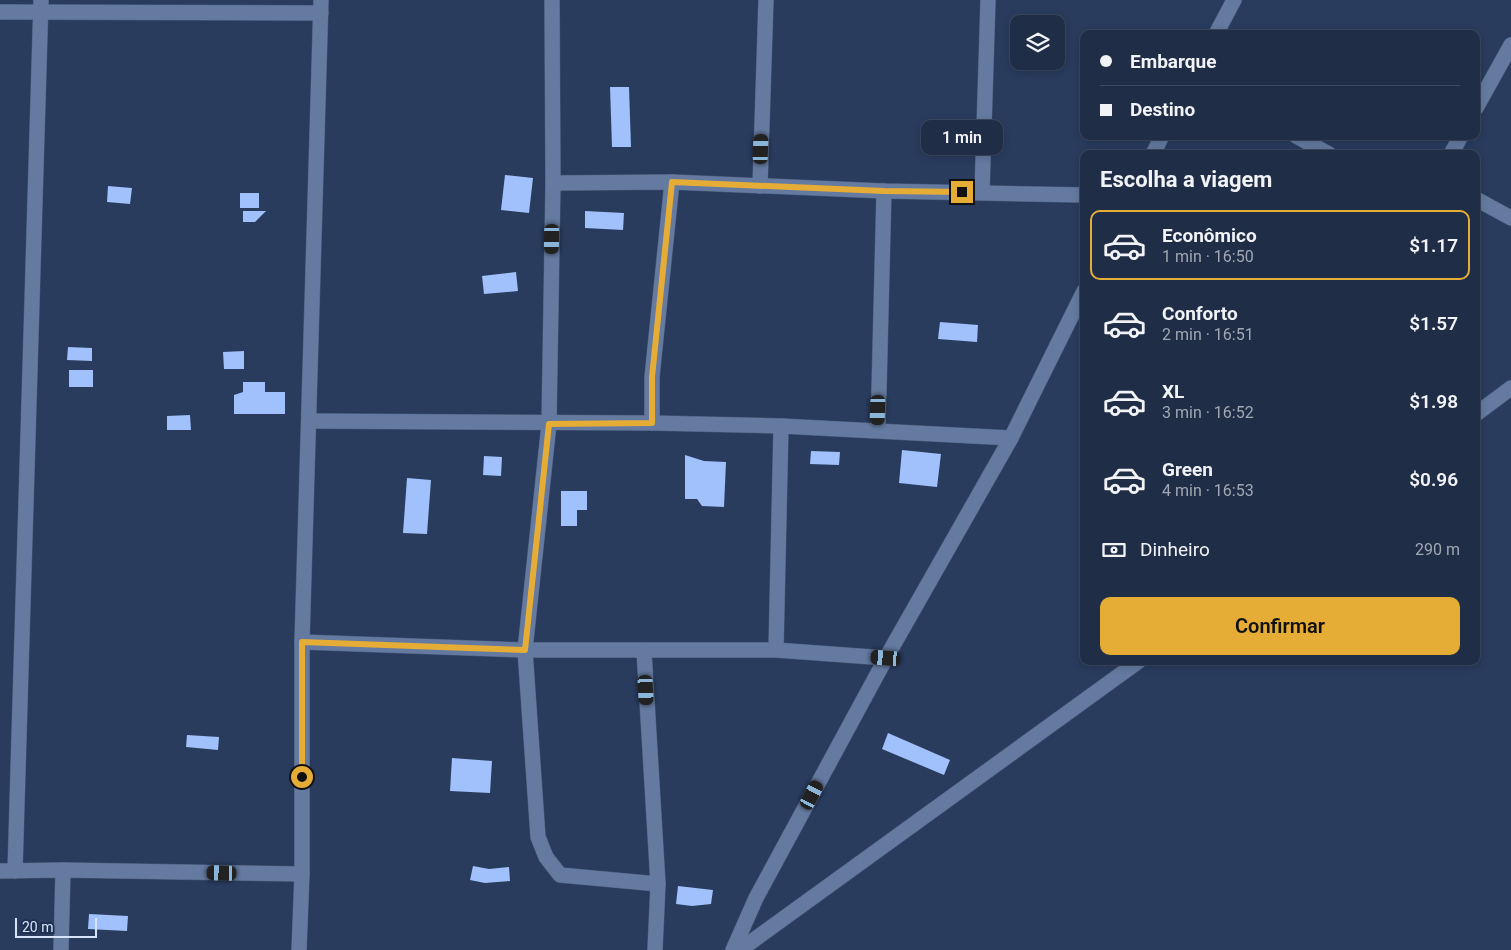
<!DOCTYPE html>
<html lang="pt">
<meta charset="utf-8">
<style>
:root{--surface:#1f2d46;--page:#2c3951;--text:#f1f3f6;--muted:#a1a8b3;--line:#3c495f;--accent:#e5ad36}
body{margin:0;font-family:Roboto,sans-serif;background:var(--page);color:var(--text);height:100vh;display:flex;flex-direction:column;font-size:19px;white-space:nowrap}
*{box-sizing:border-box;margin:0}
p{font-size:16px;color:var(--muted)}
.icon{flex:none;width:28px;height:28px;fill:none;stroke:currentColor;stroke-width:2;stroke-linecap:round;stroke-linejoin:round}
.map{position:relative;flex:1;overflow:hidden}
.side{position:absolute;left:1080px;top:150px;width:400px;height:515px;display:flex;flex-direction:column;background:var(--surface);border-radius:10px;box-shadow:0 2px 8px #0003,0 0 0 1px var(--line)}
.side>*{flex:none}
.hud{position:absolute;left:1080px;top:30px;width:400px;height:110px;border-radius:10px;box-shadow:0 2px 8px #0003,0 0 0 1px var(--line);display:grid;align-content:center;height:110px;padding:0 20px;background:var(--surface)}
.tools{position:absolute;left:1010px;top:15px;display:grid;gap:10px}
.tools a{display:grid;place-items:center;width:55px;height:55px;border-radius:10px;background:var(--surface);box-shadow:0 2px 8px #0003,0 0 0 1px var(--line);font-size:25px}
.scale{position:absolute;left:15px;bottom:12px;width:82px;box-sizing:border-box;padding-left:5px;border:2px solid #d8e4fa;border-top:0;font-size:14px;line-height:18px;white-space:nowrap;color:#d8e4fa;-webkit-text-stroke:4px #1f3152;paint-order:stroke}
.end{position:absolute;width:22px;height:22px;margin:-11px;border:6px solid #e5ad36;background:#111;box-shadow:0 0 0 2px #111}
.from{border-radius:50%}
.bubble{position:absolute;height:35px;border-radius:10px;background:var(--surface);box-shadow:0 2px 8px #0003,0 0 0 1px var(--line);font-size:16px;font-weight:600;line-height:35px;text-align:center}
.car{position:absolute;width:15px;height:30px;margin:-15px -8px;border-radius:6px;box-shadow:0 0 4px 1px #0007;background:linear-gradient(#222 24%,#8ab4d8 0 40%,#222 0 76%,#8ab4d8 0 86%,#222 0)}
.hud b{display:flex;align-items:center;gap:18px;height:48px;font-size:19px}
.hud b+b{border-top:1px solid var(--line)}
.hud i{width:12px;height:12px;background:var(--text)}
ul{padding:0;list-style:none}
li{display:flex;align-items:center;gap:15px;height:70px;margin:0 10px 8px;padding:0 10px;border:2px solid transparent;border-radius:10px}
li div{flex:1}
li b{display:block;font-size:19px}
li em{font-style:normal;font-weight:600}
li.current{border-color:var(--accent)}
li>.icon{width:45px;height:45px;stroke-width:1.5}
h2{padding:0 20px;font-size:22px;line-height:60px}
.pay{display:flex;align-items:center;gap:12px;height:55px;padding:0 20px;font-size:19px}
.pay p{margin-inline-start:auto}
.button{display:flex;gap:10px;margin-top:auto;padding:10px 20px}
.button a{flex:1;height:58px;border-radius:10px;background:var(--accent);color:#111;font-size:20px;font-weight:600;line-height:58px;text-align:center}
.map>svg:first-child{display:block}
.building{fill:#a0c1fb}
.lines{fill:none;stroke-linecap:round;stroke-linejoin:round}
.minor-casing{stroke:#495876;stroke-width:16}
.tertiary-casing{stroke:#495876;stroke-width:16}
.minor{stroke:#647aa0;stroke-width:15}
.tertiary{stroke:#647aa0;stroke-width:15}
.route{stroke:#e5ad36;stroke-width:6}
</style>
<div class="map">
<svg width="1511" height="950" viewBox="0 0 1511 950">
<rect width="100%" height="100%" fill="#293c5e"/>
<!-- building -->
<g class="building">
<polygon points="610,87 629,87 631,147 612,147"/>
<polygon points="505,175 533,178 529,213 501,210"/>
<polygon points="108,186 132,188 130,204 107,202"/>
<rect x="240" y="193" width="19" height="15"/>
<polygon points="243,211 266,211 255,222 243,222"/>
<polygon points="585,211 624,213 623,230 585,228"/>
<polygon points="516,272 518,291 484,294 482,276"/>
<polygon points="940,322 978,325 977,342 938,339"/>
<polygon points="68,347 92,348 92,361 67,360"/>
<polygon points="244,351 244,369 224,369 223,352"/>
<rect x="69" y="370" width="24" height="17"/>
<polygon points="243,382 265,382 265,392 285,392 285,414 234,414 234,395 243,392"/>
<polygon points="190,415 191,430 167,430 167,416"/>
<polygon points="902,450 941,454 937,487 899,483"/>
<polygon points="811,451 840,452 839,465 810,464"/>
<polygon points="685,455 704,461 726,462 724,507 702,506 697,499 685,499"/>
<polygon points="484,456 502,457 501,476 483,475"/>
<polygon points="407,478 431,480 427,534 403,533"/>
<polygon points="561,491 587,491 587,510 577,510 577,526 561,526"/>
<polygon points="888,733 950,760 944,775 882,749"/>
<polygon points="187,735 219,737 218,750 186,747"/>
<polygon points="452,758 492,761 490,793 450,791"/>
<polygon points="473,866 489,869 509,867 510,881 485,883 470,880"/>
<polygon points="678,886 713,890 711,904 692,906 676,904"/>
<polygon points="89,914 128,916 127,931 88,929"/>
</g>
<g class="lines">
<defs>
<g id="minor">
<polyline points="552,0 553,183 549,424 525,650 538,837 546,857 560,875 658,884 655,950"/>
<polyline points="0,12 321,13"/>
<polyline points="1476,108 1511,45"/>
<polyline points="1296,136 1329,154"/>
<polyline points="1451,154 1461,136"/>
<polyline points="553,183 672,182 884,191 1084,195"/>
<polyline points="760,186 766,0"/>
<polyline points="982,192 988,0"/>
<polyline points="1476,199 1511,218"/>
<polyline points="1476,414 1511,388"/>
<polyline points="309,421 652,423 781,426 1011,438"/>
<polyline points="652,423 652,377 672,182"/>
<polyline points="878,430 884,191"/>
<polyline points="302,642 525,650 776,650 886,658"/>
<polyline points="776,650 781,426"/>
<polyline points="644,651 658,884"/>
<polyline points="0,871 63,870 302,874"/>
<polyline points="15,871 41,0"/>
<polyline points="61,950 63,870"/>
<polyline points="299,950 302,874 302,642 321,0"/>
<polyline points="740,950 1139,661"/>
</g>
<g id="tertiary">
<polyline points="1216,34 1234,0"/>
<polyline points="1153,154 1162,136"/>
<polyline points="733,950 756,898 886,658 1011,438 1084,291"/>
</g>
</defs>
<!-- minor casing -->
<use href="#minor" class="minor-casing"/>
<!-- tertiary casing -->
<use href="#tertiary" class="tertiary-casing"/>
<!-- minor -->
<use href="#minor" class="minor"/>
<!-- tertiary -->
<use href="#tertiary" class="tertiary"/>
</g>
<g class="lines">
<!-- route -->
<polyline class="route" points="302,777 302,642 525,650 549,424 652,423 652,377 672,182 884,191 962,192"/>
</g>
</svg>
<div class="tools">
<a><svg class="icon" aria-label="layers" viewBox="0 0 24 24"><path d="M12 4l9 5-9 5-9-5zM3 14l9 5 9-5"/></svg></a>
</div>
<div class="scale">20 m</div>
<i class="end from" style="left:302px;top:777px"></i>
<i class="end" style="left:962px;top:192px"></i>
<div class="bubble" style="left:921px;top:120px;width:82px">1 min</div>
<i class="car" style="left:761px;top:149px;rotate:2deg"></i>
<i class="car" style="left:552px;top:239px;rotate:181deg"></i>
<i class="car" style="left:878px;top:410px;rotate:182deg"></i>
<i class="car" style="left:886px;top:658px;rotate:274deg"></i>
<i class="car" style="left:646px;top:690px;rotate:177deg"></i>
<i class="car" style="left:812px;top:795px;rotate:28deg"></i>
<i class="car" style="left:222px;top:873px;rotate:271deg"></i>
<div class="hud">
<b><i class="from"></i>Embarque</b>
<b><i></i>Destino</b>
</div>
<section class="side">
<h2>Escolha a viagem</h2>
<ul>
<li class="current"><svg class="icon" aria-label="car" viewBox="0 0 24 24"><path d="M5 17H2v-5l4-1 3-4h7l3 4 3 1v5h-3M9 17h6M6 11h13"/><circle cx="7" cy="17" r="2"/><circle cx="17" cy="17" r="2"/></svg><div><b>Econômico</b><p>1 min · 16:50</p></div><em>$1.17</em></li>
<li><svg class="icon" aria-label="car" viewBox="0 0 24 24"><path d="M5 17H2v-5l4-1 3-4h7l3 4 3 1v5h-3M9 17h6M6 11h13"/><circle cx="7" cy="17" r="2"/><circle cx="17" cy="17" r="2"/></svg><div><b>Conforto</b><p>2 min · 16:51</p></div><em>$1.57</em></li>
<li><svg class="icon" aria-label="car" viewBox="0 0 24 24"><path d="M5 17H2v-5l4-1 3-4h7l3 4 3 1v5h-3M9 17h6M6 11h13"/><circle cx="7" cy="17" r="2"/><circle cx="17" cy="17" r="2"/></svg><div><b>XL</b><p>3 min · 16:52</p></div><em>$1.98</em></li>
<li><svg class="icon" aria-label="car" viewBox="0 0 24 24"><path d="M5 17H2v-5l4-1 3-4h7l3 4 3 1v5h-3M9 17h6M6 11h13"/><circle cx="7" cy="17" r="2"/><circle cx="17" cy="17" r="2"/></svg><div><b>Green</b><p>4 min · 16:53</p></div><em>$0.96</em></li>
</ul>
<div class="pay"><svg class="icon" aria-label="cash" viewBox="0 0 24 24"><path d="M3 7h18v10H3z"/><circle cx="12" cy="12" r="2"/></svg>Dinheiro<p>290 m</p></div>
<div class="button"><a>Confirmar</a></div>
</section>
</div>
